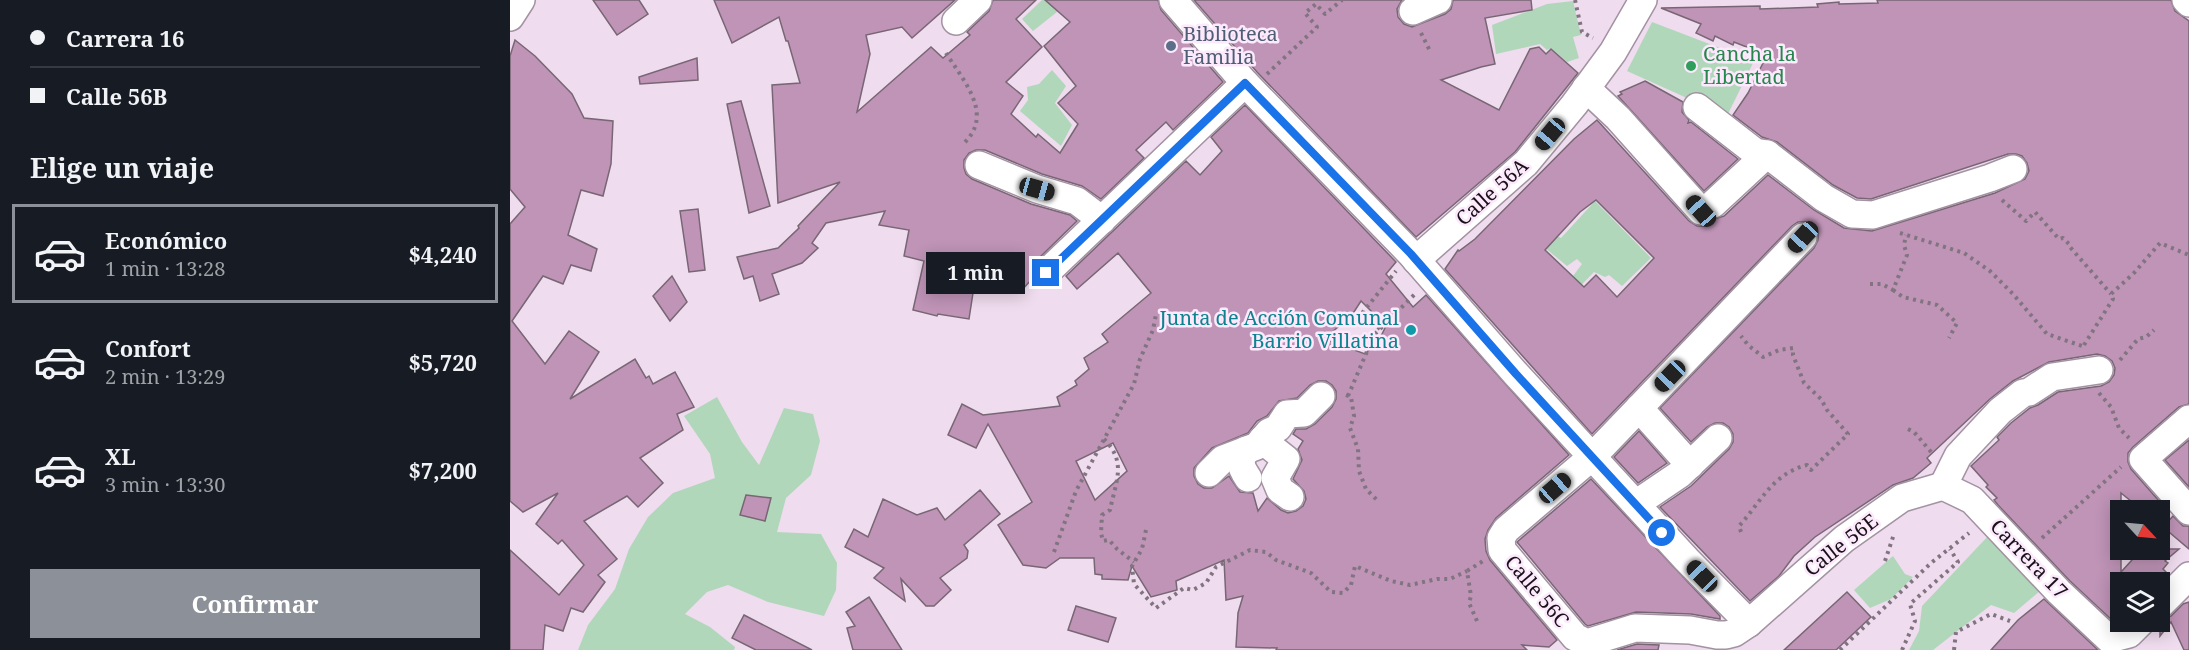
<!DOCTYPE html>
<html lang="es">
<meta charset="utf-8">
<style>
:root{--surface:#171b24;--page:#20242c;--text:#f1f3f6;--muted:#9ea1a6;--line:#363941;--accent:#8c9099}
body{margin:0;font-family:"Noto Serif",serif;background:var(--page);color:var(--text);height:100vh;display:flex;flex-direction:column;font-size:22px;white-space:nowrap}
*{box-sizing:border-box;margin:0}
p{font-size:20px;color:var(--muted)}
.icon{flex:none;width:33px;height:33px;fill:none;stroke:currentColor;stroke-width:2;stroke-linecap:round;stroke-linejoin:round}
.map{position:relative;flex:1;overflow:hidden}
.drawer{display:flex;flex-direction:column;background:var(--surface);width:510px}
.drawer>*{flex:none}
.hud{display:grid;align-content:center;height:132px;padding:0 30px;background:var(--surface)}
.needle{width:39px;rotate:116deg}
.fabs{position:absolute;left:1600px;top:500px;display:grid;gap:12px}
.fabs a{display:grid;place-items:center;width:60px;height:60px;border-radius:0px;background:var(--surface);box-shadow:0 3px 15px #0003;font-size:30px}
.end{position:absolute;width:27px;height:27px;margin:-14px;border:8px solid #1a73e8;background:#fff;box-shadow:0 0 0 3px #fff}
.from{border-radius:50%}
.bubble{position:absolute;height:42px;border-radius:0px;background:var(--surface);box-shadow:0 3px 15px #0003;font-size:20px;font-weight:700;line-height:42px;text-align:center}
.car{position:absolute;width:18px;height:36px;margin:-18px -9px;border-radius:8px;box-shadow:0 0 4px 2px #0007;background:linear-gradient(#222 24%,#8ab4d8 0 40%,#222 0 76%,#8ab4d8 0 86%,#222 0)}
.hud b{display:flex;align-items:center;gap:21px;height:57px;font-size:22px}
.hud b+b{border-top:2px solid var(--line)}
.hud i{width:15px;height:15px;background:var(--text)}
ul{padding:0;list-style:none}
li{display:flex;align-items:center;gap:18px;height:99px;margin:0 12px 9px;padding:0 18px;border:3px solid transparent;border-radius:0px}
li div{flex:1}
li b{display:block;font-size:22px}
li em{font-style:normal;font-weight:700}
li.selected{border-color:var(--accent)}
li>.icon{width:54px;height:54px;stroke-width:1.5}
h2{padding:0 30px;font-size:27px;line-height:72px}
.button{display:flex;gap:12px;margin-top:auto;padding:12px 30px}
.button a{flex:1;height:69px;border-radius:0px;background:var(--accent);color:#fff;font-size:24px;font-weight:700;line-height:69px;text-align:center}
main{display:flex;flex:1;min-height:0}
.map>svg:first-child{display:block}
.green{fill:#b1d7bb}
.building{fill:#bf94b7;stroke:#786674;stroke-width:1.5;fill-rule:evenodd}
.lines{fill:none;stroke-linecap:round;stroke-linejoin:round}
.minor-casing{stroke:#a392a2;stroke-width:30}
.path{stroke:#817480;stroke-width:4;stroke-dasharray:3 4.5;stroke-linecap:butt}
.minor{stroke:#fff;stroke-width:27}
.route{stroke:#1a73e8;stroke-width:8}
.service-dot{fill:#5c6f8a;stroke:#fce9fc;stroke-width:2}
.leisure-dot{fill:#2e9e5b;stroke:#fce9fc;stroke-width:2}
.culture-dot{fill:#0f9aa8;stroke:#fce9fc;stroke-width:2}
.labels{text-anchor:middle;stroke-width:5;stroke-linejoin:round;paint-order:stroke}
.service-label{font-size:20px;fill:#4e5e75;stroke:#fce9fc;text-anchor:start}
.leisure-label{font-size:20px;fill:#27864d;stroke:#fce9fc;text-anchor:start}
.street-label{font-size:20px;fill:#181117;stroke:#fce9fc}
.culture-label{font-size:20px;fill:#0d838f;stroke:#fce9fc;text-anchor:end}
</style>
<main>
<section class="drawer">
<div class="hud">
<b><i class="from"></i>Carrera 16</b>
<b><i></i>Calle 56B</b>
</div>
<h2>Elige un viaje</h2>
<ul>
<li class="selected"><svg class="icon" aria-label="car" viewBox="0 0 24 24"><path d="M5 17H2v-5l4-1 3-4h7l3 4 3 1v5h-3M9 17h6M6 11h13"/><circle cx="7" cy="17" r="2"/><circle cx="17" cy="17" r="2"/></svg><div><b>Económico</b><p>1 min · 13:28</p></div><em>$4,240</em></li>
<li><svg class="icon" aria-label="car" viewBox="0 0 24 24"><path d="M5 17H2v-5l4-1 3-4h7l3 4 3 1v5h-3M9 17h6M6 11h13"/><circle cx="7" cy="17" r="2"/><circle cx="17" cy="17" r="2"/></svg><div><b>Confort</b><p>2 min · 13:29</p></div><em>$5,720</em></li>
<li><svg class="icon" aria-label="car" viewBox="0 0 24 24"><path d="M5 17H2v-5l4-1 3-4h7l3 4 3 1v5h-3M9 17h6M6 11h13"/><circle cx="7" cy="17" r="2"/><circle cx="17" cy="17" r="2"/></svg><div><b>XL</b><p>3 min · 13:30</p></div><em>$7,200</em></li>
</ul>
<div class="button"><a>Confirmar</a></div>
</section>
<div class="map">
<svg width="1679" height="650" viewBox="0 0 1679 650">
<rect width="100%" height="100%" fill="#efdcee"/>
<!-- green -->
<g class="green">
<polygon points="532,0 545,0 552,8 523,31 512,19"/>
<polygon points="1063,1 1071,35 1063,37 1069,58 1057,62 1041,48 1037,50 1030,44 986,54 982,25 1037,4"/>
<polygon points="1142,22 1244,61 1217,116 1117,71"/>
<polygon points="542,70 556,86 545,103 562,125 551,146 510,111 518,100 517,87 529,84"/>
<polygon points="1085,201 1141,258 1112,286 1099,275 1095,277 1084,272 1047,310 1051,292 1072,264 1067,259 1057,266 1034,247 1040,232 1051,238"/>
<polygon points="207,397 232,442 249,465 274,408 303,414 310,441 301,475 276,498 267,532 311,534 327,563 326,590 314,616 258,602 218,585 197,592 175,614 200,627 225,647 224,650 68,650 78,625 105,589 119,549 138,517 163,493 205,478 200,454 174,416"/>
<polygon points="1480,534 1531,590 1504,613 1481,605 1423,650 1399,650 1409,631 1412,606"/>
<polygon points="1383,556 1395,574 1403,577 1381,599 1360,608 1344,590"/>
</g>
<!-- building -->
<g class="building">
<polygon points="83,0 129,0 138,14 107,35"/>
<polygon points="204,0 445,0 402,38 392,27 356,35 360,54 347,112 421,47 433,58 460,35 457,32 479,11 483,0 526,0 506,19 532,47 496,82 513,96 501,114 526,137 528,134 550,153 568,124 548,103 566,86 534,46 560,22 535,0 648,0 651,10 713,82 663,130 656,122 626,150 634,158 591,199 572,186 532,174 475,150 466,150 459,153 454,160 454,168 456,174 462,179 521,204 560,215 567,221 525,262 521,269 522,279 511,291 485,270 463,293 459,319 428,314 427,316 403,310 414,261 394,256 399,230 369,225 375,211 316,223 302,243 308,248 292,263 262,274 269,294 250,301 243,276 234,279 227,257 268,248 289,228 288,226 330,182 268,203 262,85 290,83 278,41 276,41 269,17 222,43"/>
<polygon points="684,0 892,0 887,9 888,17 894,24 902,27 935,14 941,9 943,0 1021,0 1022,10 975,18 985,64 971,67 931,80 989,110 1020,49 1029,47 1036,54 1041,49 1068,73 1005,152 906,237 747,72"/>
<path d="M1367,0H1661L1665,11L1679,21V404L1669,407L1623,447L1618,453V462L1621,469L1657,510H1632L1611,493V572L1632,549H1669L1655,561L1658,563L1653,569L1658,574L1651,582H1611V620L1604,622L1560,581L1488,505L1484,500L1487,498L1476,487L1478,485L1461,466L1489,440L1487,437L1501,423L1520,408L1528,405L1548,392L1591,386L1599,382L1604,375L1605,368L1602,361L1595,356L1587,354L1539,362L1503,381L1480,399L1417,458L1421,463L1403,478L1383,485L1305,537L1284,556L1269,576L1240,601L1150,507L1181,486L1219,449L1223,442V434L1219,427L1213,423H1205L1197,427L1181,442L1150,408L1304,248L1308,240V232L1304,226L1296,222H1288L1282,226L1082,434L935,269L948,250L949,251L965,239L1064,139L1087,120L1179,221L1187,226H1195L1204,219L1214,216L1258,175L1304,210L1334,228L1362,231L1485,193L1515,179L1519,171L1517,163L1512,156L1506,154H1498L1361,199L1347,198L1323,185L1267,142L1252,137L1223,115L1238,93L1257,55L1224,42L1223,45L1205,36L1203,41L1186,33L1191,24L1151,8L1250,6V9L1308,7L1307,4L1329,2V4L1368,3ZM1086,200L1144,258L1107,297L1086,275L1074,287L1035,250L1070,212Z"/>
<polygon points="5,40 25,56 62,94 74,118 103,121 101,164 93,196 71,190 58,235 87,249 81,271 61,265 53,284 33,276 2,321 35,364 59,331 89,352 60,399 125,359 136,378 139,376 143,384 165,372 184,407 167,414 173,430 130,458 153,483 128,507 117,496 74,521 107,559 88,575 95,582 73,612 61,608 53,631 35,625 33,650 0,650 0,550 49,595 74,565 52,540 48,544 26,524 48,493 13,512 0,501 0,224 15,207 0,189 0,56"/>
<polygon points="187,58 188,80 130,84 129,77"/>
<polygon points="1135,81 1173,102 1172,112 1179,120 1178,123 1181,122 1228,159 1194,191 1108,96 1112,94 1110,92"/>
<polygon points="231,101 260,206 239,213 217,104"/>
<path d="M735,105L886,262L876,274L903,307L916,295L1059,455L986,518L978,530L975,539L976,551L980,560L1047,640L1039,647L1012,645L1017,650H766L767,648L726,647L728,613L733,596L716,600L714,560L666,581L667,590L641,597L622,566L618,580L592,579V575L585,574L584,558H550L536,568L513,565L488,525L522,502L478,424L466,448L438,435L452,404L473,415L550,406L547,397L567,385L565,381L579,369L574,358L598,342L592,334L641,293L608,253L567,289L556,276L676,161L690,175L712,151L701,137ZM851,301L876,326L869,340L855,354L814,339L842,315ZM808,381H816L822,385L826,391V399L822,407L805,424L796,429H786L783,434L793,441L788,449L792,460L783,479L794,491L796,499L793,506L786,511L778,513L771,510L757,498L748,511L743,493L730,492L719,476L702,488H694L688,484L684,476V468L702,448L738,433L747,421L757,416L769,401L787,398L800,385ZM603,443L617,471L585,500L566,461Z"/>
<polygon points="188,209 195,270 179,272 170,211"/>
<polygon points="162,276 177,302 160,321 143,296"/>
<polygon points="1129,431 1157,463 1128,483 1104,457"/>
<polygon points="1679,440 1679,487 1655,460"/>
<polygon points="1081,479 1210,616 1210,619 1181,614 1126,612 1078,626 1075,624 1007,542"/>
<polygon points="470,490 490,514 454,545 458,551 457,558 430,578 441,590 424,606 416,606 391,579 395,601 364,578 374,568 335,547 344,529 358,537 373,499 407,515 427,508 435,520"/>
<polygon points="236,495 261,498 255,521 230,515"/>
<polygon points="1663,516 1673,526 1679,526 1679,549 1653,527"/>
<polygon points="1337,592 1361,617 1326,650 1274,650"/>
<polygon points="359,597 392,650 343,650 337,628 345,626 336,612"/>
<polygon points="1534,599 1588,650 1481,650 1508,620"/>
<polygon points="1679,602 1679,650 1674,650 1661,622 1650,636 1650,620 1661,616 1673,604"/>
<polygon points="566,606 606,618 598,642 558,630"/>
<polygon points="234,615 302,650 246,650 222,638"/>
<polygon points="1127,644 1149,645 1148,650 1107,650"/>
</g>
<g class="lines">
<defs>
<g id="minor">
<polyline points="663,0 735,83 901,254 1006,374 1177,560 1239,623"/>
<polyline points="1676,0 1679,3"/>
<polyline points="903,11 928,0"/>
<polyline points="0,17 11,0"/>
<polyline points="446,21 468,0"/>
<polyline points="1076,88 1108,118 1191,211"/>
<polyline points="1187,107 1245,152 1257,154 1314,198 1342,214 1363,215 1480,178 1503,169"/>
<polyline points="469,165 527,189 567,201 592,220"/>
<polyline points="1203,204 1257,154"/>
<polyline points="1293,237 1083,456 996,530 991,538 992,550 1065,637 1077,643 1125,628 1180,630 1207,635 1216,635 1224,633 1239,623 1334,539 1392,498 1433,486"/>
<polyline points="906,260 1016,163 1064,105 1103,52 1133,0"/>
<polyline points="536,273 735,83"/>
<polyline points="1129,408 1180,465"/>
<polyline points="1679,419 1633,459 1679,511"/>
<polyline points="752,440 776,459 765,478 770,490 780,497"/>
<path d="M736,450C729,462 730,466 738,478"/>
<polyline points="699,473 713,459 747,446 759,432 768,428 777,414 794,413 811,396"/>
<polyline points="1433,486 1462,500 1549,592 1599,639 1619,634 1632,621"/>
<polyline points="1433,486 1448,456 1490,411 1513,393 1519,392 1542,377 1589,370"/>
<polyline points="1128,506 1136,497 1170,474 1208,438"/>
<polyline points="1650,605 1679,576"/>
</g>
</defs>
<!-- minor casing -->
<use href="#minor" class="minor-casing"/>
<!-- path -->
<g class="path">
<polyline points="1065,0 1072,32 1083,38"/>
<polyline points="911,33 921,53"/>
<path d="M436,53C452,79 485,114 454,143"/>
<polyline points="757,74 807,27 795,13 806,4 815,14 832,0"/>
<polyline points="1492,200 1516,221 1525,212 1549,239 1553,238 1560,245 1560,247 1601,294"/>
<polyline points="1390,233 1454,253 1480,271 1503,294 1537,334 1575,347"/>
<polyline points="1360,284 1372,284 1383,290 1397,255 1394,245 1396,235"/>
<polyline points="1383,290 1393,297 1427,305 1447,323 1439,338"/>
<polyline points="870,329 853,312 886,271"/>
<polyline points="1574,345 1603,299 1601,294 1624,273 1650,243 1679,255"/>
<polyline points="1610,360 1628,339 1636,337 1644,330"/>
<polyline points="1589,393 1601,407 1609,428 1619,438"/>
<polyline points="836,395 841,397 844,416 840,428 848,449 849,471 856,489 867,500"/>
<polyline points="838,396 864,335 906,293"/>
<polyline points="1398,429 1404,432 1422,453"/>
<path d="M594,439C617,462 606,481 600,510L592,515L591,533L593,541L599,540L607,549L624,562"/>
<polyline points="636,530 632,549 622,566 624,584 646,608 674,588 683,590 696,583 706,567 740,550 756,552 766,560 801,573 821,592 833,593 841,585 845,566 881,581 900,585 927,579 940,579 957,571"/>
<path d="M1231,532L1229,526C1251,502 1262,474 1297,465L1301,470L1338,434L1317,410L1311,399L1294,383L1283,355V348L1269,350L1253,357L1238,345L1231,336"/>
<polyline points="1532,538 1611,467"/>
<polyline points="544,552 566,491 624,384 630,359 643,330 646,314"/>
<polyline points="1375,561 1384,534"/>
<polyline points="967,621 959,603 961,596 957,571 973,561"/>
<polyline points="1330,650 1421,563 1459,533"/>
<polyline points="1392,650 1405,621 1400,604 1448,562 1440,549"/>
<polyline points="1444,650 1446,632 1481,614 1500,621"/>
</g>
<!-- minor -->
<use href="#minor" class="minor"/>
</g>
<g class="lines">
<!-- route -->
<polyline class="route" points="536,273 735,83 901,254 1006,374 1152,533"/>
</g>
<!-- markers -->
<circle class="service-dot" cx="661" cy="46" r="6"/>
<circle class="leisure-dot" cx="1181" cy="66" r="6"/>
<circle class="culture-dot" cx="901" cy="330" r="6"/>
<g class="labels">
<!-- service labels -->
<g class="service-label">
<text x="673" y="41">Biblioteca<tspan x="673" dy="23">Familia</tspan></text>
</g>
<!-- leisure labels -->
<g class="leisure-label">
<text x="1193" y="61">Cancha la<tspan x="1193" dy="23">Libertad</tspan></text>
</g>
<!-- street labels -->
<g class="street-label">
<text transform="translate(982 192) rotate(-42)" y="7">Calle 56A</text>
<text transform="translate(1331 545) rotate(-38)" y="7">Calle 56E</text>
<text transform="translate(1519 559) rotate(46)" y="7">Carrera 17</text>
<text transform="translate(1027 591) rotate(50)" y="7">Calle 56C</text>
</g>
<!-- culture labels -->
<g class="culture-label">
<text x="889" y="325">Junta de Acción Comunal<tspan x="889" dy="23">Barrio Villatina</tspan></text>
</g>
</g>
</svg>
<div class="fabs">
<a><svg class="needle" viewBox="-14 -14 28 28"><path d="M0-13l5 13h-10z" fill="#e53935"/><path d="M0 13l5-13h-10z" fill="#9ea1a6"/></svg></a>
<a><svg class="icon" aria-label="layers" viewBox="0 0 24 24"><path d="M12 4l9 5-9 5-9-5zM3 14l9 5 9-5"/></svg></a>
</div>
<i class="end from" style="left:1152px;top:533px"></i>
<i class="end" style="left:536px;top:273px"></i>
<div class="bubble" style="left:416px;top:252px;width:99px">1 min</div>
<i class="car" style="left:1040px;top:134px;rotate:220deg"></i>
<i class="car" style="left:527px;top:189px;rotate:106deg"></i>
<i class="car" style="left:1191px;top:211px;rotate:318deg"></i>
<i class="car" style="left:1293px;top:237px;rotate:223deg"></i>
<i class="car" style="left:1160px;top:376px;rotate:224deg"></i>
<i class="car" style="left:1045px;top:488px;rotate:49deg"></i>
<i class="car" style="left:1192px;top:576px;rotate:316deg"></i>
</div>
</main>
